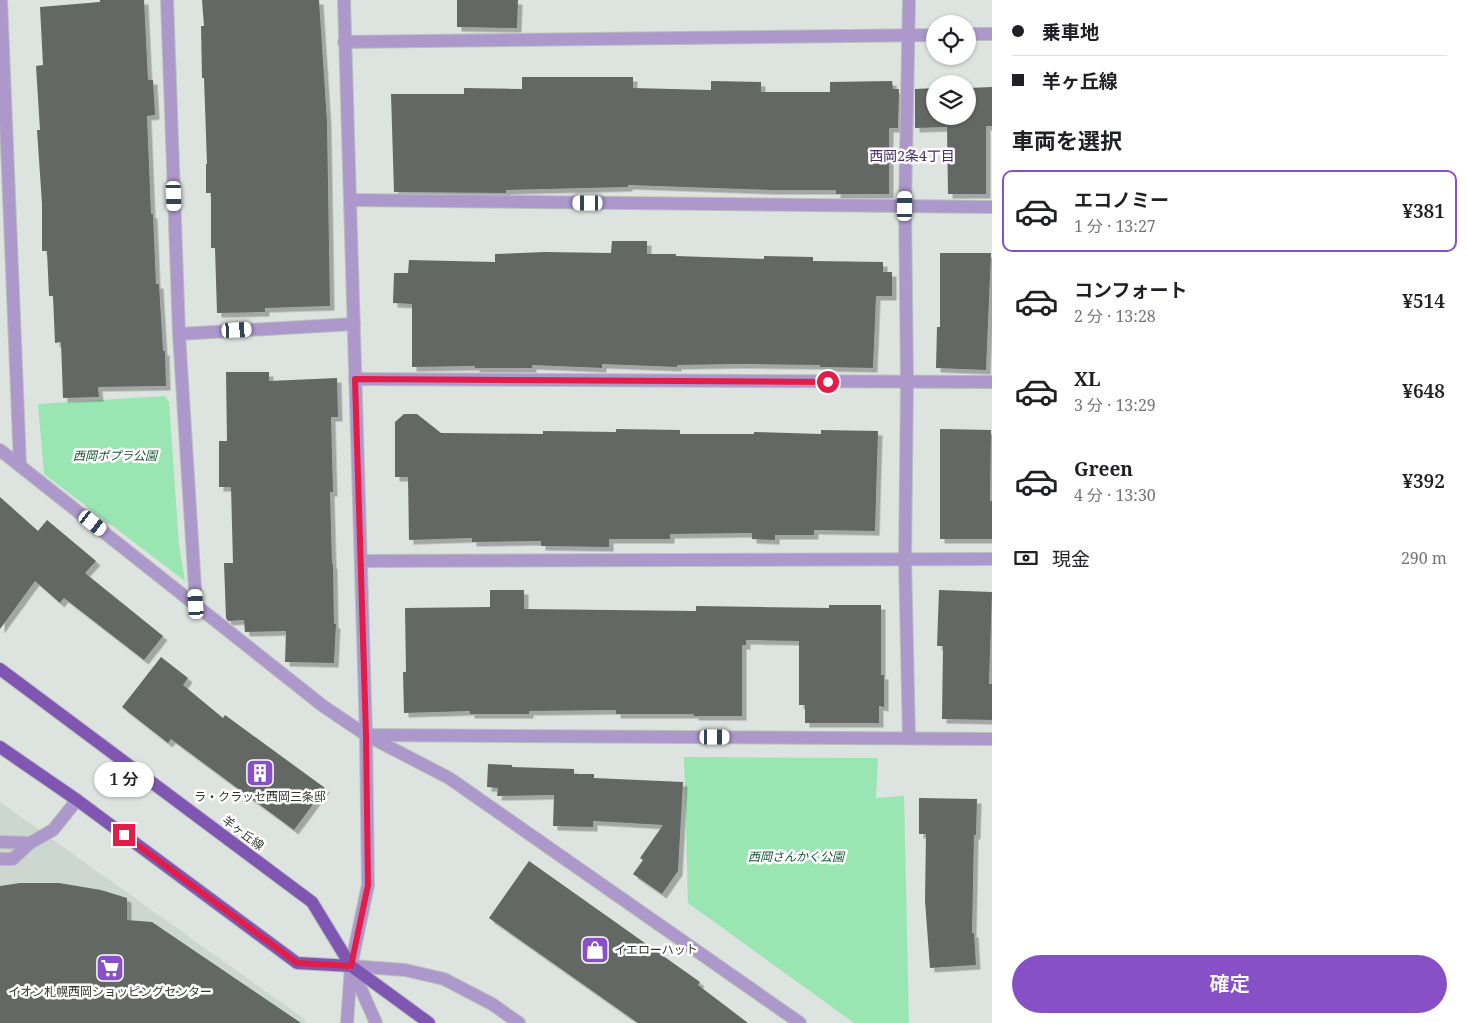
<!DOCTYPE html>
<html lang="ja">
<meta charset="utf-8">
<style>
:root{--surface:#fff;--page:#f6f6f6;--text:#202124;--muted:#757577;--line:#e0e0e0;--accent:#8850c7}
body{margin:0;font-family:"Noto Serif","Noto Sans JP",serif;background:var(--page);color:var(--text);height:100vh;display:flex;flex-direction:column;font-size:19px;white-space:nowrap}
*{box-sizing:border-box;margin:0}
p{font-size:16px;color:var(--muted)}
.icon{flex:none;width:28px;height:28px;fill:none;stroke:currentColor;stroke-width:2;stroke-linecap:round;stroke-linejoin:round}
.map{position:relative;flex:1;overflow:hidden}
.details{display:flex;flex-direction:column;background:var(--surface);width:475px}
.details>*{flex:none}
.guide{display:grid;align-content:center;height:110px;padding:0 20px;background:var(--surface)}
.fabs{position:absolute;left:926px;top:15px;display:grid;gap:10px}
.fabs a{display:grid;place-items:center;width:50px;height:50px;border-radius:50%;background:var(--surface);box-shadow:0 1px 4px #0004;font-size:25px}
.end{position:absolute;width:22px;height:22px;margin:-11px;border:6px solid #e11d48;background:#fff;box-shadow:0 0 0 2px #fff}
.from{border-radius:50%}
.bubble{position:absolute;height:35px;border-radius:18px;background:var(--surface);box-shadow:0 1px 4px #0004;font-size:16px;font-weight:600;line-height:35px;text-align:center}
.car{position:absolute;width:15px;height:30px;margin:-15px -8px;border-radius:6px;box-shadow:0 0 4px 1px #0007;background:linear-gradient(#fff 24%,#345 0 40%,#fff 0 76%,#345 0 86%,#fff 0)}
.guide b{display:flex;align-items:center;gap:18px;height:48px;font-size:19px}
.guide b+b{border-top:1px solid var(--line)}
.guide i{width:12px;height:12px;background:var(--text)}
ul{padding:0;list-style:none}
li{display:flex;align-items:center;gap:15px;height:82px;margin:0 10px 8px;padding:0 10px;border:2px solid transparent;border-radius:10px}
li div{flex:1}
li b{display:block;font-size:19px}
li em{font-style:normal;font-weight:600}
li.current{border-color:var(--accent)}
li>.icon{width:45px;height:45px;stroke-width:1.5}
h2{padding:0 20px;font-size:22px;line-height:60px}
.pay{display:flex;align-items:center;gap:12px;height:55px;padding:0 20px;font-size:19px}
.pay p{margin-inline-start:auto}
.button{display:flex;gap:10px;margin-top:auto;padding:10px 20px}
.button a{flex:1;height:58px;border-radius:30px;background:var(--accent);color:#fff;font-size:20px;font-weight:600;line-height:58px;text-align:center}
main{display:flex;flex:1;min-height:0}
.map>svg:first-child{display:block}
.built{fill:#ccd8cf}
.green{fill:#99e6b3}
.building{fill:#636865;filter:url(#shadow)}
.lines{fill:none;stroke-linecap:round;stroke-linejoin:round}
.service-casing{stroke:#bbc0bc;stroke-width:14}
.minor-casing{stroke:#bbc0bc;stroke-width:14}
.primary-casing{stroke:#bbc0bc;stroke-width:14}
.service{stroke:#ac98cb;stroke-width:12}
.minor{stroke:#ac98cb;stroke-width:12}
.primary{stroke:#7f56b2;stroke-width:12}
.route{stroke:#e11d48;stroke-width:6}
.labels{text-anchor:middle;stroke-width:5;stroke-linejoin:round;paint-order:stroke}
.park-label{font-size:12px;font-style:italic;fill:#175331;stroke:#fff}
.poi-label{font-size:12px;fill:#323432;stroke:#fff}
.street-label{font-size:12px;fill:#323432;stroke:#fff}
.neighbourhood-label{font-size:14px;fill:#482d68;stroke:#fff}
</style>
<main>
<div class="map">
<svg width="992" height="1023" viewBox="0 0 992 1023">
<defs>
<filter id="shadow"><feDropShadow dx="4.5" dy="4.5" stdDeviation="0" flood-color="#0004"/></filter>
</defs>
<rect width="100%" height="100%" fill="#dde3df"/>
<!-- built -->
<polygon class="built" points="0,802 303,1018 307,1023 0,1023"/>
<!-- green -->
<g class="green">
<polygon points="165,396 169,402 179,545 185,581 44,474 38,404"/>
<polygon points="684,757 878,758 876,798 904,796 909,1023 854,1023 688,903"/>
</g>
<!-- building -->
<g class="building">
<polygon points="100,0 144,0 148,80 153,80 155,115 147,116 151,214 153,214 156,284 159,284 163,351 165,351 166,386 98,387 99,397 63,398 61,342 55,343 53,296 49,296 47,251 42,251 42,204 37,130 40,130 36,66 43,65 40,7 100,2"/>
<polygon points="202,0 319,0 327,122 330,306 265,308 265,312 217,313 215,248 211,248 211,193 206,193 206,164 207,164 204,78 202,78 201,26 204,26"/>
<polygon points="457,0 518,0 517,28 457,27"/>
<polygon points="522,77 633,77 633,88 711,90 711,81 761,82 761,92 830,92 830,82 892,81 893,89 899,89 898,128 889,128 889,194 836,194 836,190 772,190 628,185 628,187 506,190 506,193 394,192 391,94 464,94 464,88 522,89"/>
<polygon points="992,87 992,126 986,126 986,194 948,194 947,127 915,128 915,89 935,88 935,116 968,116 968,88"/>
<polygon points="612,241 647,241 647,254 676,254 676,256 764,259 764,256 813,257 813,261 883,262 883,272 892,272 892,296 876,296 873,368 820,367 820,365 741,364 677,365 677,367 602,364 602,368 532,365 532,368 475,368 475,366 412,367 412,304 393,303 394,273 408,273 409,260 495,262 495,254 545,252 611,253"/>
<polygon points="940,253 991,253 986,370 936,368 937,327 940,327"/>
<polygon points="226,372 269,372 269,381 337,378 338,417 331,417 333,492 330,492 332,564 333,564 334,624 336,624 334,663 285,662 286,631 245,632 244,620 228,621 226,618 224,563 233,563 231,487 219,487 219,441 227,441"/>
<polygon points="404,414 417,414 441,433 543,434 543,431 616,432 616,429 680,430 680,434 754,434 754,432 821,434 821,430 878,431 875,531 814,530 814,535 775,535 775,540 752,539 752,533 670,534 670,539 609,539 609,547 541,546 541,541 472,542 472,538 409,540 408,477 395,477 395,422"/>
<polygon points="940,429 991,430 990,501 992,501 992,539 940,539"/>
<polygon points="0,497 38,531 47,520 96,561 85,573 163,636 144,660 64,598 60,603 35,581 0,629"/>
<polygon points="490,590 524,590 524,609 696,611 696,606 829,608 829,605 881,605 881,675 884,675 884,707 879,706 879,723 805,723 805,705 799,705 799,641 746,640 746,645 742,645 742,716 694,716 694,714 616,714 616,710 529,711 529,714 470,714 470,711 404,713 403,672 406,672 405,608 490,607"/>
<polygon points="939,590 992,592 989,684 992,684 992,720 942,719 943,646 937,646"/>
<polygon points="161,657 188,678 183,685 223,718 225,715 325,788 294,830 171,739 168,743 122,707"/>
<polygon points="488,764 512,765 512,767 574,769 574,774 594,774 594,778 683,782 678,871 662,894 633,874 643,860 640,858 663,825 593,821 593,827 553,826 554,795 497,796 498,788 487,787"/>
<polygon points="919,798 977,799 976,835 974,835 972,933 974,933 976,965 930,968 925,901 926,834 919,834"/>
<polygon points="529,861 700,982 698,985 748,1023 638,1023 489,918"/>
<polygon points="20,883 59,883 101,890 127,898 127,920 152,922 301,1023 0,1023 0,886"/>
</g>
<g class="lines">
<defs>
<g id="service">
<polyline points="0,842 30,843 53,830 77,800"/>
<polyline points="0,859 13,859 30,843"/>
</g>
<g id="minor">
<polyline points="1,0 20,465"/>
<polyline points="167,0 179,334 196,604"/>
<polyline points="344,0 366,735 368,885 351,966 347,1023"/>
<polyline points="968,34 992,34"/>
<polyline points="344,42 935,35"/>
<polyline points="350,200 992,207"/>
<polyline points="179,334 354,324"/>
<polyline points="355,379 992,382"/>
<polyline points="0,450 323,706 366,735 449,778 800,1023"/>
<polyline points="362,561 992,559"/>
<polyline points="370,735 992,739"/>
<polyline points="909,738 905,559 907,382 905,207 909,0"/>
<polyline points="351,966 405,970 444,979 492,1004 519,1023"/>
<polyline points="352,969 376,1023"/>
</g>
<g id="primary">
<polyline points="0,669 312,902 351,966 429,1023"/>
<polyline points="0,747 77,800 297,963 351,966"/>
</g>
</defs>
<!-- service casing -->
<use href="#service" class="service-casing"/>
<!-- minor casing -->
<use href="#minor" class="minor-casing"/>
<!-- primary casing -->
<use href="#primary" class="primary-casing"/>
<!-- service -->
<use href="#service" class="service"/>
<!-- minor -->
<use href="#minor" class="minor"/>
<!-- primary -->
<use href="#primary" class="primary"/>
</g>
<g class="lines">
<!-- route -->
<polyline class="route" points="124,835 297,963 351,966 368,885 366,735 355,379 828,382"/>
</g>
<!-- icons -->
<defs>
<symbol id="building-square" viewBox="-11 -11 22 22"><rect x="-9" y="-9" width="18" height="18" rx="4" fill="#8850c7" stroke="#fff"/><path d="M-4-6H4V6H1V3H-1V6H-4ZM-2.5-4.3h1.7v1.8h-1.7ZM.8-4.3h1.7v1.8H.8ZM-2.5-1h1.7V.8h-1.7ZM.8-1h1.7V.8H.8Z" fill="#fff"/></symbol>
<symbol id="shop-square" viewBox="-11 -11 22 22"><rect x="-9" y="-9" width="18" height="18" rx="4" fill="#8850c7" stroke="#fff"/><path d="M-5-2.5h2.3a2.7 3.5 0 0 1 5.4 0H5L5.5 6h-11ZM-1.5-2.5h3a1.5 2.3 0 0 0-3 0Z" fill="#fff"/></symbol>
<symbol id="supermarket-square" viewBox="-11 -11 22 22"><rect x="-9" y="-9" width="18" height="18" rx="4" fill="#8850c7" stroke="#fff"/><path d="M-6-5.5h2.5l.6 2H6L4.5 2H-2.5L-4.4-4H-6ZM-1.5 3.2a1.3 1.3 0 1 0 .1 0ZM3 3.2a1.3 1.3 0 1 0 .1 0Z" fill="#fff"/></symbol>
</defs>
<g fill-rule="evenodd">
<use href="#building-square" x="244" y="757" width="32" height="32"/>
<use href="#shop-square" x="579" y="934" width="32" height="32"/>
<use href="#supermarket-square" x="94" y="952" width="32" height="32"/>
</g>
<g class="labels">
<!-- park labels -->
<g class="park-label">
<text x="115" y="460">西岡ポプラ公園</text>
<text x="796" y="861">西岡さんかく公園</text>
</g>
<!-- poi labels -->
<g class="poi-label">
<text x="260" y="801">ラ・クラッセ西岡三条邸</text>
<text x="614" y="954" text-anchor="start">イエローハット</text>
<text x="110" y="996">イオン札幌西岡ショッピングセンター</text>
</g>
<!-- street labels -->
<g class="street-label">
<text transform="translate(243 833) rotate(37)" y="4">羊ヶ丘線</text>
</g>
<!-- neighbourhood labels -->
<g class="neighbourhood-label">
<text x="912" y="161">西岡2条4丁目</text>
</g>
</g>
</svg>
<div class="fabs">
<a><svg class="icon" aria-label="locate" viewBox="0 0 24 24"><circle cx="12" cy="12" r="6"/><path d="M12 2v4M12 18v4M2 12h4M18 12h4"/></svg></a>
<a><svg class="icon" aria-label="layers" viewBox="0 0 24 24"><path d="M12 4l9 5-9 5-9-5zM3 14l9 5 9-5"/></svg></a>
</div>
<i class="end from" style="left:828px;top:382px"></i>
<i class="end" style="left:124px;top:835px"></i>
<div class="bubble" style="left:94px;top:762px;width:60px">1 分</div>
<i class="car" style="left:174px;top:196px;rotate:178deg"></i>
<i class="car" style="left:588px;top:203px;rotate:270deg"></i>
<i class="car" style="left:905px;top:206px;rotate:1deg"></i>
<i class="car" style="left:237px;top:330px;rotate:87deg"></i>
<i class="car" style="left:93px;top:523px;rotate:128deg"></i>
<i class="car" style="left:196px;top:604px;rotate:356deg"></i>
<i class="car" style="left:715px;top:737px;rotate:90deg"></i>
</div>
<section class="details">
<div class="guide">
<b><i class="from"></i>乗車地</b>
<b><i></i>羊ヶ丘線</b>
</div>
<h2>車両を選択</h2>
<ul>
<li class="current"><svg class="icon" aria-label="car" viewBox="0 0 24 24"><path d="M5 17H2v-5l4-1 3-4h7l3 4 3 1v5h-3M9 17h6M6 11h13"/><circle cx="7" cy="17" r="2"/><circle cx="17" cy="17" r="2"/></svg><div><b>エコノミー</b><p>1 分 · 13:27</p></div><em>¥381</em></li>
<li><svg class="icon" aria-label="car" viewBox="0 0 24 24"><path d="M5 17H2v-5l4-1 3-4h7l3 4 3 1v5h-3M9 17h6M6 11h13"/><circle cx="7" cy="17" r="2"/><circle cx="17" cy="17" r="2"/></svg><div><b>コンフォート</b><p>2 分 · 13:28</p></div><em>¥514</em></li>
<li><svg class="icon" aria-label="car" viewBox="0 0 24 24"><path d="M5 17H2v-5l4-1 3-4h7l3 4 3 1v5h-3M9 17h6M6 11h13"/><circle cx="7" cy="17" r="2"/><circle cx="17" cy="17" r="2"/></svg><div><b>XL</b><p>3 分 · 13:29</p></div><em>¥648</em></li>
<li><svg class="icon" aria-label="car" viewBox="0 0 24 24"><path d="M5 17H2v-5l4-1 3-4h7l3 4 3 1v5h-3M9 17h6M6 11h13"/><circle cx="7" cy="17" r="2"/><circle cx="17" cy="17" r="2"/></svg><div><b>Green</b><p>4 分 · 13:30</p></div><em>¥392</em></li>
</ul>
<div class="pay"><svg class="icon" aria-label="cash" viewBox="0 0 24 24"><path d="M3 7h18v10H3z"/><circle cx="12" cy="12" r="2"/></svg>現金<p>290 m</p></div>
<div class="button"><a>確定</a></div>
</section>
</main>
